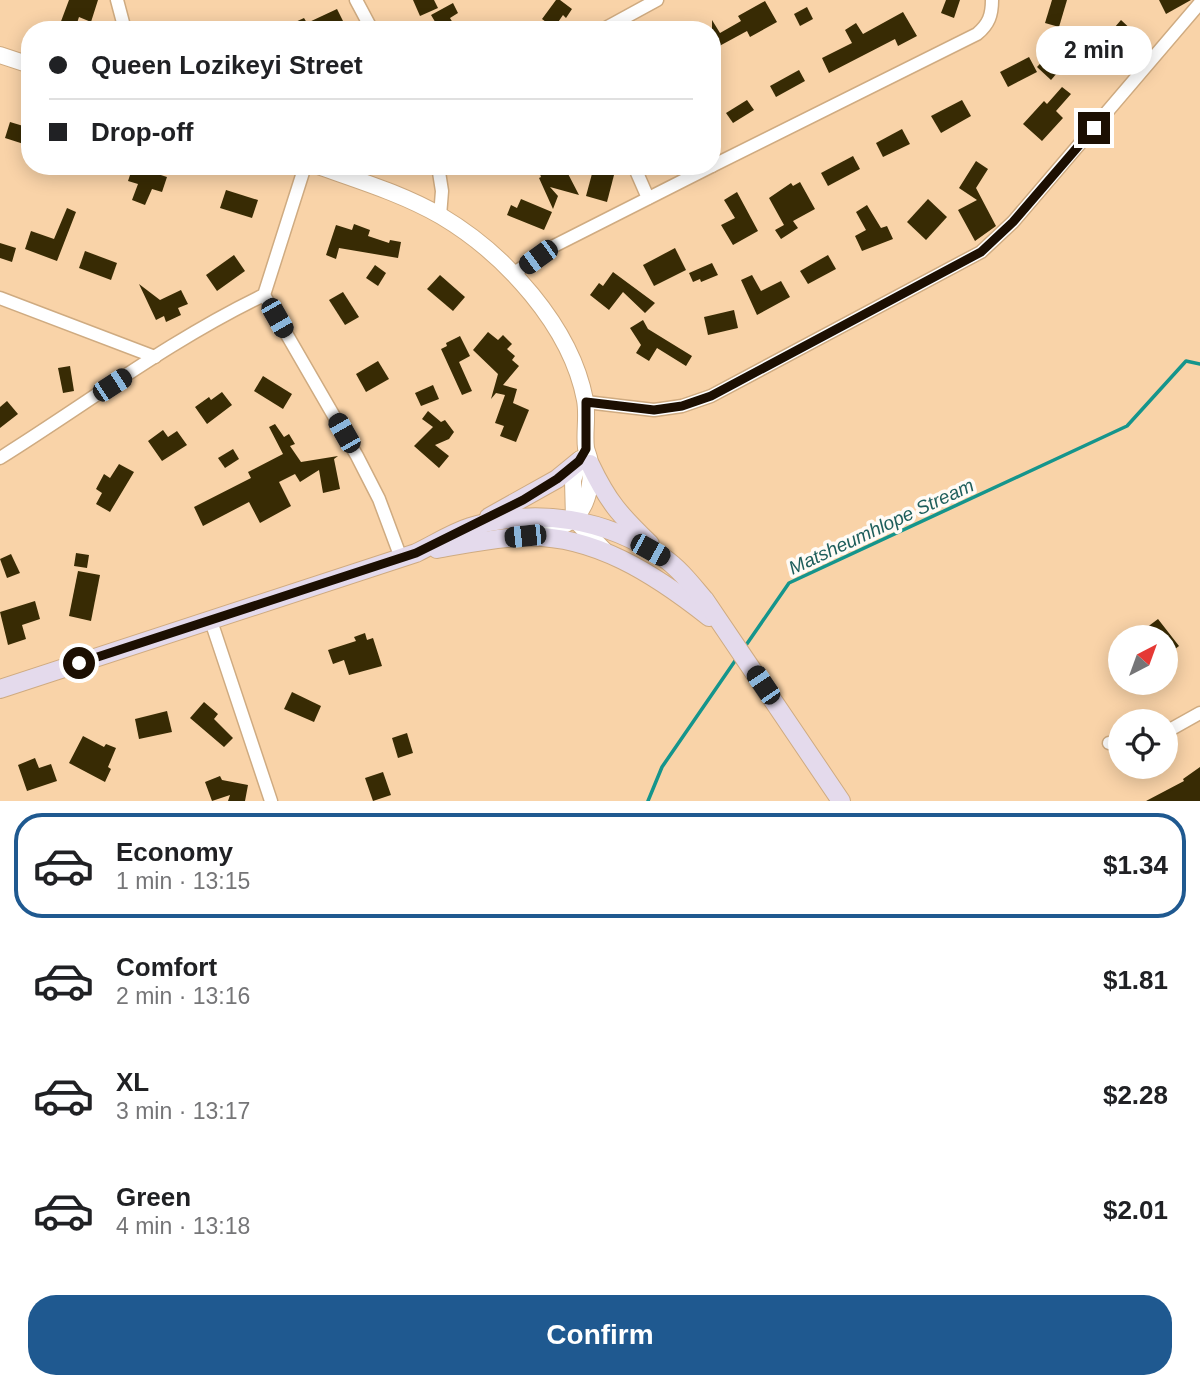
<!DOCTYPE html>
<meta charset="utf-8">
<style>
:root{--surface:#fff;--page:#f6f6f6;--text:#202124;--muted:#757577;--line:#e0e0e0;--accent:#1f5990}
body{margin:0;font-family:Helvetica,sans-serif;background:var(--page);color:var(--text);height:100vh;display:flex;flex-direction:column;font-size:26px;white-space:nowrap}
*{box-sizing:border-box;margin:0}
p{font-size:23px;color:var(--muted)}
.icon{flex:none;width:38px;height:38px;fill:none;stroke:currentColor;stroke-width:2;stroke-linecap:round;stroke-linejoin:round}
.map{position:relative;height:801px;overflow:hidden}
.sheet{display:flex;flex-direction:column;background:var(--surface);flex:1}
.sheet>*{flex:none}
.guide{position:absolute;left:21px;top:21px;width:700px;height:154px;border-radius:28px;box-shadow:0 4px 18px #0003;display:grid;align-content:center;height:154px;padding:0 28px;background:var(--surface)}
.needle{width:46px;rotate:41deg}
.buttons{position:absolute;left:1108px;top:625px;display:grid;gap:14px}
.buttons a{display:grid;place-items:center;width:70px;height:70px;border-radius:50%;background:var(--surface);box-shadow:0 4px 18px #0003;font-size:35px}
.end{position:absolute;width:32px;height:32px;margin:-16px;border:9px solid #1c0f02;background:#fff;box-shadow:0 0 0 4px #fff}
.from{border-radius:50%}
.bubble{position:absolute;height:49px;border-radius:24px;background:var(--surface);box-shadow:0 4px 18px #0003;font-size:23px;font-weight:800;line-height:49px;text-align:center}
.car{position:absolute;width:21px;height:42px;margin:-21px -10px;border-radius:9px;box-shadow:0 0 5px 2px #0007;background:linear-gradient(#222 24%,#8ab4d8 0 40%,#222 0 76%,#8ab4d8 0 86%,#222 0)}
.guide b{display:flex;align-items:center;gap:24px;height:66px;font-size:26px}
.guide b+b{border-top:2px solid var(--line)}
.guide i{width:18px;height:18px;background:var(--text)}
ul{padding:12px 0 0;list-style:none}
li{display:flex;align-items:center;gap:21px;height:105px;margin:0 14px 10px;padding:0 14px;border:4px solid transparent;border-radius:28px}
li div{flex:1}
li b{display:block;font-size:26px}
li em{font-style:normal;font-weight:800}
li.active{border-color:var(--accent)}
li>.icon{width:63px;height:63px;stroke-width:1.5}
.cta{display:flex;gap:14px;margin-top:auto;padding:14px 28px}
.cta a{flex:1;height:80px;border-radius:28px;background:var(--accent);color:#fff;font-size:28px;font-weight:800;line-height:80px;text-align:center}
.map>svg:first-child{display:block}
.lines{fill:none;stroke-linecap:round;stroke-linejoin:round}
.stream{stroke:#15958c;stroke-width:3.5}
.building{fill:#382b04}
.minor-casing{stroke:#cfab81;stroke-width:15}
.tertiary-casing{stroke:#cfab81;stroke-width:18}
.secondary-casing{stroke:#cfab81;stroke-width:20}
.minor{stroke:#fff;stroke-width:12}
.tertiary{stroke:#fff;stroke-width:16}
.secondary{stroke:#e4daec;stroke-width:18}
.route{stroke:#1c0f02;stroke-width:9}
.labels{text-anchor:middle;stroke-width:7;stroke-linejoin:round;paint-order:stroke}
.water-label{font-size:19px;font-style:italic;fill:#1e5e5b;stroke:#fffbf6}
</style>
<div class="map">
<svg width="1200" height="801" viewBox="0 0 1200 801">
<rect width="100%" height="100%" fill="#f9d3a8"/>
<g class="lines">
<!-- stream -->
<g class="stream">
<polyline points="744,648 789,583 1127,426 1186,361 1200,364"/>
<polyline points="648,801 662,767 737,658"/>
</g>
</g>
<!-- building -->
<g class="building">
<polygon points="69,0 98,0 91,22 79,17 75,29 60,24"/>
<polygon points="413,0 434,0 438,8 420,16"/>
<polygon points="556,0 560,0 572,9 566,18 563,15 554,28 542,19"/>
<polygon points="946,0 960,0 954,18 941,13"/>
<polygon points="1052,0 1067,0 1059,27 1045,23"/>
<polygon points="1159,0 1191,0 1166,14"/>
<polygon points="765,1 777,22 750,37 747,31 712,50 712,20 720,33 741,21 738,16"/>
<polygon points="453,3 458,13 450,18 457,30 440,30 431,15"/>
<polygon points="807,7 813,19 800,26 794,14"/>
<polygon points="337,9 345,25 335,30 278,30 304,18 307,23"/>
<polygon points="903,12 917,36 898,46 895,39 829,73 822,58 852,43 845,30 856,23 863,34"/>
<polygon points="1121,20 1136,34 1109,64 1082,40 1090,32 1102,42"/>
<polygon points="1050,53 1064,65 1051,80 1037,67"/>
<polygon points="1029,57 1037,72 1008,87 1000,72"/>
<polygon points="799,70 805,81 776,97 770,86"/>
<polygon points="1062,87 1071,94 1056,111 1063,118 1042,141 1023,124 1044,101 1047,104"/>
<polygon points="747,100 754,110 733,123 726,113"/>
<polygon points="962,100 971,116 941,133 931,116"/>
<polygon points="10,122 30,128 30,146 5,138"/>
<polygon points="902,129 910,144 883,157 876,143"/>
<polygon points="853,156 860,169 828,186 821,173"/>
<polygon points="976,161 988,169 976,188 996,226 975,241 958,210 977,200 959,188"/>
<polygon points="133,166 167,177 162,192 152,189 145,205 132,200 138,184 128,181"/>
<polygon points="537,166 564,166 579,195 550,187 558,196 553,209 539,178 541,177"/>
<polygon points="593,170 614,175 607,202 586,196"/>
<polygon points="800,182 815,209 793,221 798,228 781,239 775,230 784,225 769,198 791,183 793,186"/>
<polygon points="226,190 258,200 252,218 220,208"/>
<polygon points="737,192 758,231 733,245 721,225 735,218 724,200"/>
<polygon points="521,199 552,212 544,230 507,215 511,205 517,208"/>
<polygon points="928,199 947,217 926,240 907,222"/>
<polygon points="867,205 881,228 887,226 893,239 862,251 855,236 866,230 856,212"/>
<polygon points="67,208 76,212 57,261 25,249 31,231 54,239"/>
<polygon points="354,224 370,230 368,236 389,243 390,240 401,242 398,258 339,248 336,259 326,255 336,225 352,230"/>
<polygon points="0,243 16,248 12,262 0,258"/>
<polygon points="675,248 686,270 654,286 643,265"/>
<polygon points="85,251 117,263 111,280 79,268"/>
<polygon points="234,255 245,271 217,291 206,275"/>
<polygon points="828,255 836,269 808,284 800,271"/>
<polygon points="712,263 718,275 701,282 700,279 693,282 689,273"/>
<polygon points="375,265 386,273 378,286 366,278"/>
<polygon points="613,272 655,303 645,313 623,292 609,310 590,295 599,283 603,286"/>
<polygon points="440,275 465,297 453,311 427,289"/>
<polygon points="752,275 761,291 781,281 790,297 757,315 741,280"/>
<polygon points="139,284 160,300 181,290 188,304 178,308 181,315 166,322 164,316 156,320"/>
<polygon points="343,292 359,317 345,325 329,300"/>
<polygon points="734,310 738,328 708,335 704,317"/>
<polygon points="643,320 648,329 692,356 686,366 657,348 649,361 636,353 641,345 630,328"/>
<polygon points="488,332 498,340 503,335 512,344 507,349 515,356 512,360 519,366 503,385 517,389 513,403 529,410 516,442 500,436 504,426 495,423 505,395 496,393 491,399 498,374 473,350"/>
<polygon points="460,336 470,356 459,362 472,391 462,395 441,349 447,346 446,343"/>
<polygon points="378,361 389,379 366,392 356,374"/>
<polygon points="70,366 74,391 63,393 58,368"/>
<polygon points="263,376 292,394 283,409 254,391"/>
<polygon points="433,385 439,399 421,406 415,393"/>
<polygon points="222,392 232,405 207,424 195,407 209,397 211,400"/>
<polygon points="7,401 18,414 0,428 0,407"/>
<polygon points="428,411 441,422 445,420 454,432 449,439 435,445 449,456 439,468 414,446 433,427 422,419"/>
<polygon points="275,424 284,437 289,434 295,444 290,446 301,462 338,456 334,459 340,489 323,493 319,470 300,482 295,474 279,482 291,506 260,523 249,502 203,526 194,507 251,478 248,472 283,454 269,427"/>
<polygon points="163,430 168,437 177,431 187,445 162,461 148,441"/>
<polygon points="233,449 239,459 225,468 218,458"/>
<polygon points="119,464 134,472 110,512 96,504 102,493 96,489 104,474 110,478"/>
<polygon points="76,553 89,555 87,568 74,566"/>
<polygon points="11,554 20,573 7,578 0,559"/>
<polygon points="78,571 100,575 91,621 69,616"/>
<polygon points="35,601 40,619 22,625 26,639 8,645 0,612"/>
<polygon points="1158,619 1179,646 1166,656 1166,637 1147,637 1142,631"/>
<polygon points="365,633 367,640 373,638 382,666 349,675 344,660 333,664 328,650 356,641 354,637"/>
<polygon points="292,692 321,706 314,722 284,709"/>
<polygon points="204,702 218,714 214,719 233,738 224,747 190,718"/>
<polygon points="167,711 172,732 139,739 135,719"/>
<polygon points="407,733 413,753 398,758 392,738"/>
<polygon points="83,736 104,747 106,744 116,748 108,767 111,769 105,782 69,763"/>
<polygon points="35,758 39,768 51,764 57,781 27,791 18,765"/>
<polygon points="1200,767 1200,801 1146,801 1184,781 1183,779"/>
<polygon points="383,772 391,795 373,801 365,778"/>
<polygon points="220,776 222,780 248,785 245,801 228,801 230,795 212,801 205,782"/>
</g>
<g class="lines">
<defs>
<g id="minor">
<polyline points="117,0 125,30"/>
<polyline points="356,0 372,30"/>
<polyline points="602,30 657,0"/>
<polyline points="438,166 442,191 440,216"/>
<polyline points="634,166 648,198"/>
<path d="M712,166L977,34C989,24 992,15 992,0"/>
<polyline points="513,274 552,247 712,166"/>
<polyline points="264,295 357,456 379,499 401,558"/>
<polyline points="0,298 155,357"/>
<polyline points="586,402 654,410 682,406 711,396 981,252 1013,222 1200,3"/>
<path d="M0,458C88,403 170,340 264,295L305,166"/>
<polyline points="211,621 271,801"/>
<polyline points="1166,732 1200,713"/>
<polyline points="1109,743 1120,746"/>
</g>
<g id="tertiary">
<polyline points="0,55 30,65"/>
<path d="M318,166C360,181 403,194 441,216C505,254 571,326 585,400C588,416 584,433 586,448C587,453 590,458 590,464C593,484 586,515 566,524C555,529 541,532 530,535"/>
<polyline points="580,459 573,480 574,519 606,552"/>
</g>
<g id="secondary">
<path d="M590,464C608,502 620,515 650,544"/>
<polyline points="489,517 557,479 579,461"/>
<path d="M437,549C465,544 493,538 522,537C592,533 656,575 709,617"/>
<path d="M0,689L416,553C433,545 451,533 470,527C537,507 605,518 664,558C680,569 692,585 705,600L841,801"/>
</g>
</defs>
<!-- minor casing -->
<use href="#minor" class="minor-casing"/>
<!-- tertiary casing -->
<use href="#tertiary" class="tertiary-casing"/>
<!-- secondary casing -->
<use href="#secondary" class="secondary-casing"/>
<!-- minor -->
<use href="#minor" class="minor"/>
<!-- tertiary -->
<use href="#tertiary" class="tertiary"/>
<!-- secondary -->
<use href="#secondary" class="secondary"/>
</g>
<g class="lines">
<!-- route -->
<polyline class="route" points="79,663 416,553 523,500 557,479 579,461 586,449 586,402 654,410 682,406 711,396 981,252 1013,222 1094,128"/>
</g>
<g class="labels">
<!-- water labels -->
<g class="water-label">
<text transform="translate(881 526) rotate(-25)" y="7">Matsheumhlope Stream</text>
</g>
</g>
</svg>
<div class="buttons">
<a><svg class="needle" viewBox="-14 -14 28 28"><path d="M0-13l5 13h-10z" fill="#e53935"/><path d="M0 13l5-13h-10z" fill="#757577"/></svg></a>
<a><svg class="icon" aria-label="locate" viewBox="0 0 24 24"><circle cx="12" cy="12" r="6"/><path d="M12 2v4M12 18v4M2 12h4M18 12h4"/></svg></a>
</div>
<i class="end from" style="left:79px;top:663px"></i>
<i class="end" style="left:1094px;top:128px"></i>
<div class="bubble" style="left:1036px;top:26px;width:116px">2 min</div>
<i class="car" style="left:538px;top:257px;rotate:234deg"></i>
<i class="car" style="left:277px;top:318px;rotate:150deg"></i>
<i class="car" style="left:112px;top:385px;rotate:57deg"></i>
<i class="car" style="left:344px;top:433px;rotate:330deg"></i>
<i class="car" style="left:525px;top:536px;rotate:264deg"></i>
<i class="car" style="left:650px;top:550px;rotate:119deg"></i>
<i class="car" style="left:763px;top:685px;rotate:326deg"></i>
<div class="guide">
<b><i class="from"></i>Queen Lozikeyi Street</b>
<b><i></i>Drop-off</b>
</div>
</div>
<section class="sheet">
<ul>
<li class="active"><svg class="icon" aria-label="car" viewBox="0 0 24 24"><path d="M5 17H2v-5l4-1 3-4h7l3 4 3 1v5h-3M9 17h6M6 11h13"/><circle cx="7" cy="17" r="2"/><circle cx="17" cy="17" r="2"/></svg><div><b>Economy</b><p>1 min · 13:15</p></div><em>$1.34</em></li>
<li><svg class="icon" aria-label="car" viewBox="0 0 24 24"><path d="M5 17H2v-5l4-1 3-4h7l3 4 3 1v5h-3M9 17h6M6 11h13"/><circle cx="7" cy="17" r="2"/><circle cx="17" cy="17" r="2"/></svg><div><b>Comfort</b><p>2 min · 13:16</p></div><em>$1.81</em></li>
<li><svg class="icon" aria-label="car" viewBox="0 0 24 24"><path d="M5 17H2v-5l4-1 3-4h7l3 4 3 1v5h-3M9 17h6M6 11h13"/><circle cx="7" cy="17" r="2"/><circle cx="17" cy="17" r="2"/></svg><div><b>XL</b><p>3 min · 13:17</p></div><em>$2.28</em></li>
<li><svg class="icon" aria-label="car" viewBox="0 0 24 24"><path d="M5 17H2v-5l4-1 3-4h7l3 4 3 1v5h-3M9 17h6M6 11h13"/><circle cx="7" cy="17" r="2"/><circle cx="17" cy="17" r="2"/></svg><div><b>Green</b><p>4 min · 13:18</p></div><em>$2.01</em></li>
</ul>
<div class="cta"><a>Confirm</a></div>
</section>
